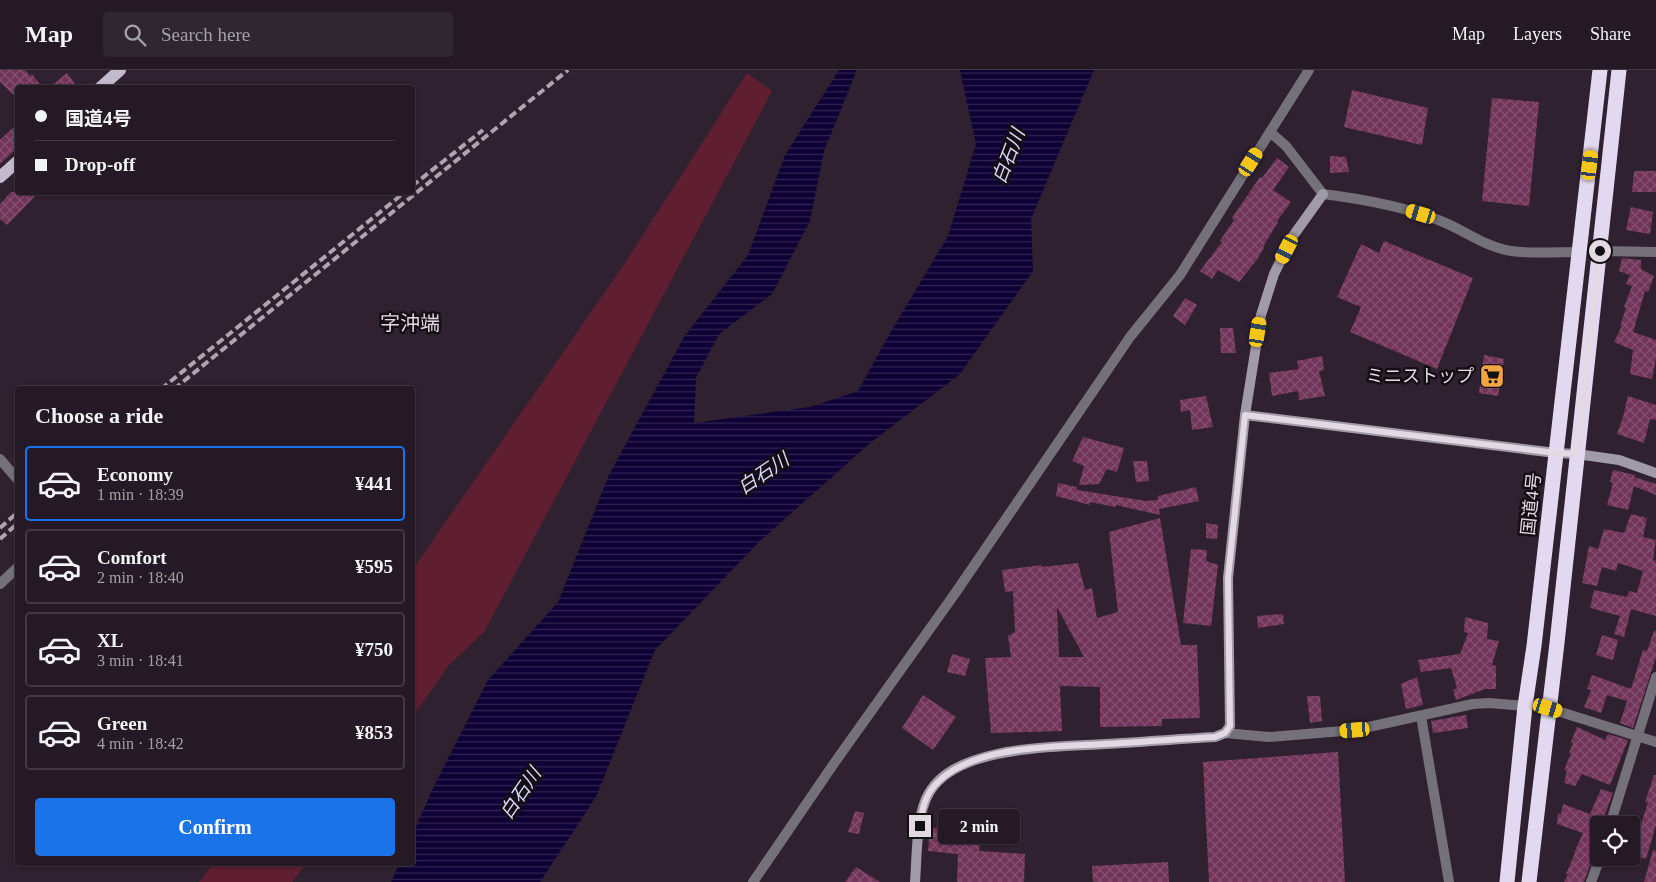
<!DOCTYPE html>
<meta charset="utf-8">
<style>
:root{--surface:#241924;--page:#302631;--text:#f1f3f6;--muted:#a3a0a6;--line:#413841;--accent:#1a73e8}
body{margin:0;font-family:"Times New Roman","Noto Sans JP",serif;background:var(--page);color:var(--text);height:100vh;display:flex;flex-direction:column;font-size:19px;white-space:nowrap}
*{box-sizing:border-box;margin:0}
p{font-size:16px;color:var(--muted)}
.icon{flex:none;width:28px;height:28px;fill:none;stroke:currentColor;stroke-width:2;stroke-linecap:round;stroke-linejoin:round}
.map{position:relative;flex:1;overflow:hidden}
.sheet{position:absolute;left:15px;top:316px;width:400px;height:480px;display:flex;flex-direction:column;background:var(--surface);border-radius:5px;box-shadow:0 1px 4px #0004,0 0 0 1px var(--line)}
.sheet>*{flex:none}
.top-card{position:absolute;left:15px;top:15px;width:400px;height:110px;border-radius:5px;box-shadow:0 1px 4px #0004,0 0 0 1px var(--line);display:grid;align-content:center;height:110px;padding:0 20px;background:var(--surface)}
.tools{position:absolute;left:1590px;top:746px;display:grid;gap:10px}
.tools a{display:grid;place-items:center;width:50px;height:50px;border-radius:5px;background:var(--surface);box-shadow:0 1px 4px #0004,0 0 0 1px var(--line);font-size:25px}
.end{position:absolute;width:22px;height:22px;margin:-11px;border:6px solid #e3d9e3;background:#111;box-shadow:0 0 0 2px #111}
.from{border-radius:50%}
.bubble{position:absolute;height:35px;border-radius:5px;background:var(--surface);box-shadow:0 1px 4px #0004,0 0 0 1px var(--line);font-size:16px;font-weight:800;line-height:35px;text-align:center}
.car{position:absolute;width:15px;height:30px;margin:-15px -8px;border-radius:6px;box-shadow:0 0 4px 1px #0007;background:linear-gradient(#f5c518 24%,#345 0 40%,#f5c518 0 76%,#345 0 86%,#f5c518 0)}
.top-card b{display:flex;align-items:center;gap:18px;height:48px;font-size:19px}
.top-card b+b{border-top:1px solid var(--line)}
.top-card i{width:12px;height:12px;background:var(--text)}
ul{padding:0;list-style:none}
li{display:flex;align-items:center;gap:15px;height:75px;margin:0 10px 8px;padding:0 10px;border:2px solid var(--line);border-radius:5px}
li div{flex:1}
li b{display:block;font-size:19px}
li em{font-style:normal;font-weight:800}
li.current{border-color:var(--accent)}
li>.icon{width:45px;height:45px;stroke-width:1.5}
h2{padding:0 20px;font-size:22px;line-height:60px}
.action{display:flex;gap:10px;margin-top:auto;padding:10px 20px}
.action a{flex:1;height:58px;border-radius:5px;background:var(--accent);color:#fff;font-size:20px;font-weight:800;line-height:58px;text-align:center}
header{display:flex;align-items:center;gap:30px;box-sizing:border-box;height:70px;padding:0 25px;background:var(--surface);border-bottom:1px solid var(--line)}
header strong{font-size:24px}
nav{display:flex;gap:28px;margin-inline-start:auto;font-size:18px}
.search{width:350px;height:45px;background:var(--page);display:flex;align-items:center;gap:12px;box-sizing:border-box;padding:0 18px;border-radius:5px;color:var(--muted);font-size:19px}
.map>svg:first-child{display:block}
.pitch{fill:#5f1f31}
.water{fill:url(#water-rules)}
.building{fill:url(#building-cross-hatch);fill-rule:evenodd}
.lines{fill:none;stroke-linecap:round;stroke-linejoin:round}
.street{stroke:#75717a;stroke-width:10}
.secondary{stroke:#a19aa9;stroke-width:10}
.primary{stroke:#c3bace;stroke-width:12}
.highway{stroke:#e2d8f0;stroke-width:15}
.rail{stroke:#afa4af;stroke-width:4;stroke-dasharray:8 4;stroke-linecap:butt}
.route{stroke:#e3d9e3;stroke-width:6}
.labels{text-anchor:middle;stroke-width:5;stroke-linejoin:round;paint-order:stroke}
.poi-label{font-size:18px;fill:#e3d9e3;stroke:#140e14;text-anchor:end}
.street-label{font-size:18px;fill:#e3d9e3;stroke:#140e14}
.water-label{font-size:19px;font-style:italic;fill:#d4d5fa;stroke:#140e14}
.quarter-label{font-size:20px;fill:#e3d9e3;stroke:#140e14}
</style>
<header>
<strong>Map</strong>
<div class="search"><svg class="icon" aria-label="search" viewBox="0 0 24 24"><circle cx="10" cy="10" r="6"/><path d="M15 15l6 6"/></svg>Search here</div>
<nav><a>Map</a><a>Layers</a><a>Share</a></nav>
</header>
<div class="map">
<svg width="1656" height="812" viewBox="0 0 1656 812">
<defs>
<pattern id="water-rules" width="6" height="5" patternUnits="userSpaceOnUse" patternTransform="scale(1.25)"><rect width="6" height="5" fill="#0e0035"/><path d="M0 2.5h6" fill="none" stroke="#312552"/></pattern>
<pattern id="building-cross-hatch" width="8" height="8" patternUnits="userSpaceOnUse" patternTransform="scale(1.25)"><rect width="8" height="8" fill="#723459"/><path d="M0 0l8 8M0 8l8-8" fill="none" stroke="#865171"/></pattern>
</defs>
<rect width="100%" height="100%" fill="#302130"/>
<!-- pitch -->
<g class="pitch">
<polygon points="747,3 772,21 484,562 449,595 413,646 413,499 625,193"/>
<polygon points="213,794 306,794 292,812 199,812"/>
</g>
<!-- water -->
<polygon class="water" points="839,0 857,0 824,81 810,151 772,224 719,264 696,308 694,353 810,337 858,321 890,263 948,166 976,74 960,0 1094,0 1031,149 1033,201 960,304 869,374 760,471 655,580 596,727 540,812 391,812 399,794 412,794 413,764 434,716 488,610 558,532 609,405 684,267 748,185 785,85"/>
<!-- building -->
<g class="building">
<polygon points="0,0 25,0 30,6 32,4 43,18 18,18 18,29 0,12"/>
<polygon points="67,3 78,18 49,18"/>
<polygon points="1352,20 1428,38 1422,75 1344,57"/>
<polygon points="1492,28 1539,32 1529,136 1482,131"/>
<polygon points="18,53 18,77 0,94 0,70"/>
<polygon points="1330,86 1346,87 1349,102 1330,103"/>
<polygon points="1277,88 1289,97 1273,120 1291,132 1277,151 1278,152 1263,177 1264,178 1256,191 1239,212 1218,200 1212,209 1200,201 1222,172 1220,171 1234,150 1232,148 1260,107 1262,108"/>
<polygon points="1634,101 1656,101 1656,122 1632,122"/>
<polygon points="11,122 39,122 7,155 0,149 0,134"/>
<polygon points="1631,137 1653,142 1650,164 1626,160"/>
<polygon points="1384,171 1473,208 1437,299 1350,262 1361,237 1337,227 1361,174 1379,183"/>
<polygon points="1622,188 1641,190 1641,199 1654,206 1648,222 1645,221 1633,262 1656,270 1656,289 1652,309 1630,304 1633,280 1614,272 1622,256 1620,256 1626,238 1624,237 1632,216 1626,214 1630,205 1619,201"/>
<polygon points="1185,228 1197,235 1185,255 1173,246"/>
<polygon points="1220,258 1233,258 1236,283 1221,283"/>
<polygon points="1484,285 1504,289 1498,326 1479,323"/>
<polygon points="1322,286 1324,300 1319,301 1325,326 1299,330 1298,321 1272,326 1269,303 1299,299 1297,291"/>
<polygon points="1206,326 1213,357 1192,360 1190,340 1181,342 1180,330"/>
<polygon points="1628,326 1656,335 1656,350 1650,349 1644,373 1617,364 1623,347"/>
<polygon points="1083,367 1124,378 1117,402 1107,399 1099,414 1079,415 1084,396 1072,391"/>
<polygon points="1133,391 1147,391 1149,411 1136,412"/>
<polygon points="1613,400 1635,405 1634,407 1656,414 1656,425 1634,416 1628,440 1607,435 1613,413 1610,412"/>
<polygon points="1058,413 1077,417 1077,420 1146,431 1158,430 1158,426 1196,417 1199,431 1159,439 1160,445 1116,435 1115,437 1090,432 1090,435 1056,426"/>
<polygon points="1631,444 1647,448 1643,467 1656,470 1653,490 1656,491 1656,546 1631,539 1624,567 1614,564 1620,546 1590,538 1594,520 1627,527 1629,521 1637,523 1643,501 1618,493 1616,501 1602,497 1597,516 1582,513 1589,476 1598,479 1604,459 1624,463"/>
<path d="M1160,448L1181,575H1197L1200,648L1162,649V656L1100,657V617L1060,616L1062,661L991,663L985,588L1011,587L1008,566L1015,562L1013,521L1005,522L1002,500L1042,495V497L1078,493L1085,520L1092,518L1097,548L1118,542L1109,462ZM1057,537L1084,587H1059Z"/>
<polygon points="1206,453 1218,455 1217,469 1206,468"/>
<polygon points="1191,479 1207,480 1206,491 1218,495 1211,556 1183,553"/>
<polygon points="1283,544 1284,554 1258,558 1257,546"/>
<polygon points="1465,547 1488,553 1487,569 1499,571 1492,595 1496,596 1496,619 1485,619 1456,630 1453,620 1457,618 1451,598 1421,602 1418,590 1460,584 1468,563 1464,562"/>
<polygon points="1654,561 1656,561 1656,587 1633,658 1620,653 1627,631 1607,625 1601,643 1584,637 1591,620 1587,619 1592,605 1631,619 1643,580 1647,581"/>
<polygon points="1602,565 1618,570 1613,590 1596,585"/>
<polygon points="952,584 970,589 965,606 947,602"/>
<polygon points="1417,607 1423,635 1406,639 1401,614"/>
<polygon points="923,625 956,647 933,680 902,658"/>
<polygon points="1307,626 1320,626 1322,651 1310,653"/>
<polygon points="1466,645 1468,658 1433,663 1431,651"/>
<polygon points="1577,657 1605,670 1608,664 1628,670 1610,715 1582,704 1575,716 1564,713 1567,701 1564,700 1571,683 1569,683 1573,673 1571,672"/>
<polygon points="1338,682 1345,812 1209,812 1203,692"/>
<polygon points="1654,705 1656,705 1656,755 1646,789 1632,784 1648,732 1645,732"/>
<polygon points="1601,719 1613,723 1601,755 1599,755 1599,769 1584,812 1564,812 1568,804 1566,804 1575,783 1574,783 1583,763 1557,754 1558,743 1561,744 1563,734 1590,744"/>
<polygon points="855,741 864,743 859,764 848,762"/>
<polygon points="930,758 981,762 979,781 1025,784 1024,812 957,812 958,784 928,781"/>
<polygon points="1653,780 1656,781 1656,812 1644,812"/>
<polygon points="1168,792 1169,812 1093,812 1092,796"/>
<polygon points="856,797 880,812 845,812"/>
</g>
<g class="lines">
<!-- street -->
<g class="street">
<path d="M1270,62L1286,76L1323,124C1363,129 1403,136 1441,151C1464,160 1485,177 1511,181C1533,184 1557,182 1579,182"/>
<polyline points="1600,181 1656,182"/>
<polyline points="0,389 18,410"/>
<polyline points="0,514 18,497"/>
<polyline points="1548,638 1656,672"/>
<polyline points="1421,646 1449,812"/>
<polyline points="1225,663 1269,667 1355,660 1473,634 1489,633 1525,636"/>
<polyline points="1610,755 1656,607"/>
<polyline points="753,812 835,692 956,522 1130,267 1180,205 1309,0"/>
<polyline points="1591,812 1600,788"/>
</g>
<!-- secondary -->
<g class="secondary">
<polyline points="1245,345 1556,383 1577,384 1619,390 1656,403"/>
<path d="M915,812C917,787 916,744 929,723C956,675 1057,677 1105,674C1142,672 1178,669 1215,667L1225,663L1230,656L1228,508L1245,345L1261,245L1274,204L1293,166L1323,124"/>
</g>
<!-- primary -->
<g class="primary">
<polyline points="100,18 120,0"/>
<polyline points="0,107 18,91"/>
</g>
<!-- highway -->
<g class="highway">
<polyline points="1507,812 1525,636 1534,576 1600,0"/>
<polyline points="1529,812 1557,573 1619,0"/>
</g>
<!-- rail -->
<g class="rail">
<polyline points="412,116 483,60"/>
<polyline points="161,319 405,122"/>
<polyline points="174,319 568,0"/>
<polyline points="0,458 18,442"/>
<polyline points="0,469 18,453"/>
</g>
</g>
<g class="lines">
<!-- route -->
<path class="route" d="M920,756C922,739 925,724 938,712C975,675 1055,677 1105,674C1142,672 1178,669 1215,667L1225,663L1230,656L1228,508L1245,345L1556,383L1577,384L1600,181"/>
</g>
<!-- icons -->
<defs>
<symbol id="supermarket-square" viewBox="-11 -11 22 22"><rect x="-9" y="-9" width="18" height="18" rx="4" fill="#f3a443" stroke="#140e14"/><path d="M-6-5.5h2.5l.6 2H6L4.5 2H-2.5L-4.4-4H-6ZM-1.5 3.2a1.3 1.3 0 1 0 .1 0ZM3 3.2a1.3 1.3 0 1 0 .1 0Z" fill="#111"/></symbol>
</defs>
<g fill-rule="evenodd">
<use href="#supermarket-square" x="1478" y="292" width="28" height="28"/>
</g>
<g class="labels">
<!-- poi labels -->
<g class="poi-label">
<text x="1474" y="312">ミニストップ</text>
</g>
<!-- street labels -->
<g class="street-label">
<text transform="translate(1531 434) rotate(-84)" y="6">国道4号</text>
</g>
<!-- water labels -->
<g class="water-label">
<text transform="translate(1008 86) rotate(-69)" y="7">白石川</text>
<text transform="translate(763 403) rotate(-34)" y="7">白石川</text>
<text transform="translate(520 723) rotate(-56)" y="7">白石川</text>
</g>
<!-- quarter labels -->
<g class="quarter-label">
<text x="410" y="260">字沖端</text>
</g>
</g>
</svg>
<div class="tools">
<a><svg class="icon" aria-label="locate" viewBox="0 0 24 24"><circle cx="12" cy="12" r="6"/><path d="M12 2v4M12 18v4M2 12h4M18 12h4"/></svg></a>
</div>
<i class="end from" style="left:1600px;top:181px"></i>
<i class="end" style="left:920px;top:756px"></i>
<div class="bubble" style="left:938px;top:739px;width:82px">2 min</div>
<i class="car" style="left:1251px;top:92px;rotate:32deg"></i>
<i class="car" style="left:1590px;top:95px;rotate:7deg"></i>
<i class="car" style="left:1421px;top:144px;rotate:287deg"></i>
<i class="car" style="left:1287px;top:179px;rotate:207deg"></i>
<i class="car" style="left:1258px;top:262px;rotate:9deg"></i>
<i class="car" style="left:1548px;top:638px;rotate:107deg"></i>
<i class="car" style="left:1355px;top:660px;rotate:265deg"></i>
<div class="top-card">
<b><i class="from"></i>国道4号</b>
<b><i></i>Drop-off</b>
</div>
<section class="sheet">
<h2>Choose a ride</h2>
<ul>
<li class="current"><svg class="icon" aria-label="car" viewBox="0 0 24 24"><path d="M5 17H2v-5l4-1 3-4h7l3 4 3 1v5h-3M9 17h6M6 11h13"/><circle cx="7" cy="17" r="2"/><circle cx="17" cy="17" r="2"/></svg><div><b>Economy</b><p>1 min · 18:39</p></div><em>¥441</em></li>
<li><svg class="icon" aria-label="car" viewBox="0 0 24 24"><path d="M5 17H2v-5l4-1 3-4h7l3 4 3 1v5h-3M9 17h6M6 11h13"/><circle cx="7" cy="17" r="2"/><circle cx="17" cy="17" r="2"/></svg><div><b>Comfort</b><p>2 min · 18:40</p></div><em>¥595</em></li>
<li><svg class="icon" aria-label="car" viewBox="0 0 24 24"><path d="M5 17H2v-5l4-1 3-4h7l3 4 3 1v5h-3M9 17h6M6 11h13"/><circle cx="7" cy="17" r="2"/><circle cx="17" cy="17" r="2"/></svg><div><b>XL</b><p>3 min · 18:41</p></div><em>¥750</em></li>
<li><svg class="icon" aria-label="car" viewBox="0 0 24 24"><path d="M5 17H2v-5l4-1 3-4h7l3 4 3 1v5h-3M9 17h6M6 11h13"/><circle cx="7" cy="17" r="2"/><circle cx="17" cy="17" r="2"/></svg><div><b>Green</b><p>4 min · 18:42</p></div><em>¥853</em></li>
</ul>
<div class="action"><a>Confirm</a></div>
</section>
</div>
